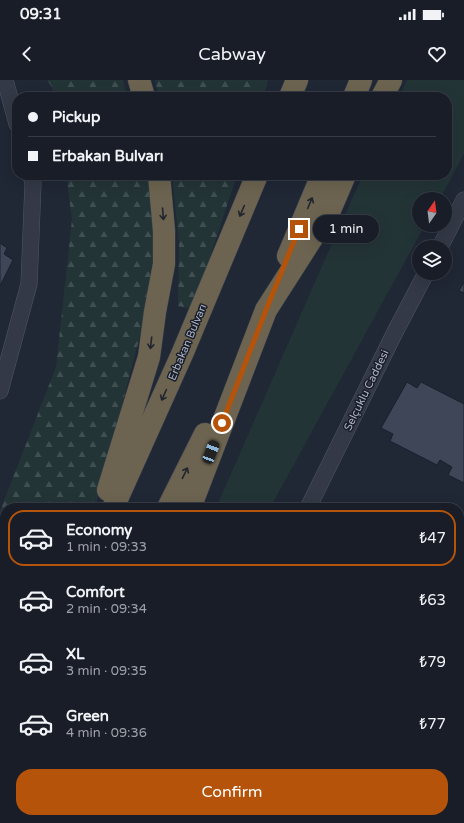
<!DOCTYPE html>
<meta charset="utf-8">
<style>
:root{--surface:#181d28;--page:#252a34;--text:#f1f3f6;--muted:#9fa2a8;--line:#363b45;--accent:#b45309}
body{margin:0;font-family:"Varela Round",sans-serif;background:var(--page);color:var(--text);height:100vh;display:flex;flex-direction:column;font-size:15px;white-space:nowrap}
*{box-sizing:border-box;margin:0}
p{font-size:13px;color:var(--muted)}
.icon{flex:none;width:22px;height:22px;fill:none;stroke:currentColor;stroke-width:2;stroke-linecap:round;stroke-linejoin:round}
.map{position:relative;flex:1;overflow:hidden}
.side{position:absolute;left:0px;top:423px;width:464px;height:320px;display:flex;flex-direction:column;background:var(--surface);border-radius:16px 16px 0 0;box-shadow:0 4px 16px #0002,0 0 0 1px var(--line)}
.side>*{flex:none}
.banner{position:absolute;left:12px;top:12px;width:440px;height:88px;border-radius:16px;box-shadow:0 4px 16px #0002,0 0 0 1px var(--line);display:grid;align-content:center;height:88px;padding:0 16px;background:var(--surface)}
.needle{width:26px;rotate:14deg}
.fabs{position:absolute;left:412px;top:112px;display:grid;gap:8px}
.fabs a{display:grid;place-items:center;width:40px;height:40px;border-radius:50%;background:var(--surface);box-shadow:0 4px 16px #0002,0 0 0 1px var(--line);font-size:20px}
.end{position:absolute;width:18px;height:18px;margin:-9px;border:5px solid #b45309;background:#fff;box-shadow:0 0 0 2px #fff}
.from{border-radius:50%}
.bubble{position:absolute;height:28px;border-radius:14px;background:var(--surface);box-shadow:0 4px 16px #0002,0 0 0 1px var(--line);font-size:13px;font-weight:600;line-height:28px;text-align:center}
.car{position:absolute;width:12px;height:24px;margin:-12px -6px;border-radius:5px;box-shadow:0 0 3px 1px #0007;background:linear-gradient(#222 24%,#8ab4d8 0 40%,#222 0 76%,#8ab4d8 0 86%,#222 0)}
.banner b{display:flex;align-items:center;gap:14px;height:38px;font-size:15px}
.banner b+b{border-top:1px solid var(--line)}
.banner i{width:10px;height:10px;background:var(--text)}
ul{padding:7px 0 0;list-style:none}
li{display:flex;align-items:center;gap:12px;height:56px;margin:0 8px 6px;padding:0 8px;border:2px solid transparent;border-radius:16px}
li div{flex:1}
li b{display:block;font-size:15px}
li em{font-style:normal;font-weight:600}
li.on{border-color:var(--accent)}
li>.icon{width:36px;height:36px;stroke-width:1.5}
.action{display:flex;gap:8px;margin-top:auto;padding:8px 16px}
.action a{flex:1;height:46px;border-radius:16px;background:var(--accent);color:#fff;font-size:16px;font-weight:600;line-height:46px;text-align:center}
.status{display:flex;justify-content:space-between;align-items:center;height:28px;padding:0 20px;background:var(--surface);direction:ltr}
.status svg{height:11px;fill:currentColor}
header{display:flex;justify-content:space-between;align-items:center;height:52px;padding:0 16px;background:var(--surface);font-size:18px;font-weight:600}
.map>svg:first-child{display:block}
.green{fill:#233437}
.forest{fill:url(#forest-firs)}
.building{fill:#3e4658;stroke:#1b202c}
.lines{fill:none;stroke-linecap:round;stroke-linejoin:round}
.street-casing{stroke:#515664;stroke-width:17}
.secondary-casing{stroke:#515664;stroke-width:23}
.highway-casing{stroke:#3e4350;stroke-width:23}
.street{stroke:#333946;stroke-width:16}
.secondary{stroke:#414859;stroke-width:22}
.highway{stroke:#6c6450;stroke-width:22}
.oneway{stroke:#21252e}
.route{stroke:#b45309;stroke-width:5}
.labels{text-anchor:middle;stroke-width:3;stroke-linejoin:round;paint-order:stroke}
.street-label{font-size:11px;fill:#adb3c3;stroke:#191e2a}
</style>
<div class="status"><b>09:31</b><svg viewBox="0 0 49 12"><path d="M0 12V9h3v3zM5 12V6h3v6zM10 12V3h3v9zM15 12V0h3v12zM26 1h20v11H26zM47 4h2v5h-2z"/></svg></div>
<header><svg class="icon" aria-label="back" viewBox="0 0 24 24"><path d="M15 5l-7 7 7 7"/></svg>Cabway<svg class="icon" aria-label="heart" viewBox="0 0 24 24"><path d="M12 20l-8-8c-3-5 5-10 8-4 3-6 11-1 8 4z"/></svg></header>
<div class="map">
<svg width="464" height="743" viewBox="0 0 464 743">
<defs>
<pattern id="forest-firs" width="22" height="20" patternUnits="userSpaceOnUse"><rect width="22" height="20" fill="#233437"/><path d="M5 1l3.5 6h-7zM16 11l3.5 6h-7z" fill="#404f52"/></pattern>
</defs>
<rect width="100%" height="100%" fill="#202735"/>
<!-- green -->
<polygon class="green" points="407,0 464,0 464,74 440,119 419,119 419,145 425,145 270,428 216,428 326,177 363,95 447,95 447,17 399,17"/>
<!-- forest -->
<g class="forest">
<polygon points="47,0 123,0 127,17 54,17 52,7"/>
<polygon points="155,0 268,0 263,17 159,17"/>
<polygon points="66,95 146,95 157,138 147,229 95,428 5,428 5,562 0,567 0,431 56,287 72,139"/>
<polygon points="172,95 237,95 193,229 178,226 179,163"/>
</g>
<!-- building -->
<g class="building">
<polygon points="0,163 7,168 4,174 13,180 0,206"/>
<polygon points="464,202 464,213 459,211"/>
<polygon points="407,302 417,308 421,302 464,324 464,403 448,395 452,387 440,380 437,385 390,361 393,354 381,348"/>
<polygon points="464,646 464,671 459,668 459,666 464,658 459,654"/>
</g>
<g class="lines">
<defs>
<g id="street">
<polyline points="5,0 17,44"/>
<polyline points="440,167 464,120"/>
<polyline points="0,311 29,204 33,104 31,95"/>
<polyline points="308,428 395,252 426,193"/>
</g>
<polyline id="secondary" points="459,690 464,693"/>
<g id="highway">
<polyline points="139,0 144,17"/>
<polyline points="290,17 297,0"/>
<polyline points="354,17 361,0"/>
<polyline points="382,17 391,0"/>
<polyline points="288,176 322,95"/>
<polyline points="108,410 149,277 155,232 164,184 164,151 159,95"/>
<polyline points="113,428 183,272 257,95"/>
<polyline points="168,428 205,354"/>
<polyline points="190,428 266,230 330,130 345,95"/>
<polyline points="0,588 5,583"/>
<polyline points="0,647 5,638"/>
<polyline points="137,738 138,743"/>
<polyline points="12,743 14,738"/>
</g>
</defs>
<!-- street casing -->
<use href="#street" class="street-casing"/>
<!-- secondary casing -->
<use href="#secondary" class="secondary-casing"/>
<!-- highway casing -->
<use href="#highway" class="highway-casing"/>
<!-- street -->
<use href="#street" class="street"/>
<!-- secondary -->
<use href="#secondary" class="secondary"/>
<!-- highway -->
<use href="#highway" class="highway"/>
</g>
<!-- one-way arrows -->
<defs><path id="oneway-shaft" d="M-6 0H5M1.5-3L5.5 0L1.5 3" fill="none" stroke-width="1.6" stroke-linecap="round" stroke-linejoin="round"/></defs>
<g class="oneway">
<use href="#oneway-shaft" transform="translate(310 123) rotate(-67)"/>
<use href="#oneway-shaft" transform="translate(242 131) rotate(113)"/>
<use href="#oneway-shaft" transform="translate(163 134) rotate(86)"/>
<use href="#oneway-shaft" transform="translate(151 263) rotate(97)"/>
<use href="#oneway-shaft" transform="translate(164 315) rotate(114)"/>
<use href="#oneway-shaft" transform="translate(185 393) rotate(-64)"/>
</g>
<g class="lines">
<!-- route -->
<polyline class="route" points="222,343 266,230 299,149"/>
</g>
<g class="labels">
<!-- street labels -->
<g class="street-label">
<text transform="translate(187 262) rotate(-67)" y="4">Erbakan Bulvarı</text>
<text transform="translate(366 310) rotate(-64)" y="4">Selçuklu Caddesi</text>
</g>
</g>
</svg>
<div class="fabs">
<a><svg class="needle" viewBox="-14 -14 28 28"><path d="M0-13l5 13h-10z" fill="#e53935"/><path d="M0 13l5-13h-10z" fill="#9fa2a8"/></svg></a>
<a><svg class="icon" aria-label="layers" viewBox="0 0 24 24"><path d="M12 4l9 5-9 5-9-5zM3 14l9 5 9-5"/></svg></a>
</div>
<i class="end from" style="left:222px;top:343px"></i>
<i class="end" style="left:299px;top:149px"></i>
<div class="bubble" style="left:313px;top:135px;width:66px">1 min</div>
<i class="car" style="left:211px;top:372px;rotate:21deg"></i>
<div class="banner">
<b><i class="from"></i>Pickup</b>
<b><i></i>Erbakan Bulvarı</b>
</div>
<section class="side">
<ul>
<li class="on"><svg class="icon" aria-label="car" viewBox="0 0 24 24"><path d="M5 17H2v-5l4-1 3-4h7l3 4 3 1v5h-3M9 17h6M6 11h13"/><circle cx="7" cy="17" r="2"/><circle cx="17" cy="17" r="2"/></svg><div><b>Economy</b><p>1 min · 09:33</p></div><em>₺47</em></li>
<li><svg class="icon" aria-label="car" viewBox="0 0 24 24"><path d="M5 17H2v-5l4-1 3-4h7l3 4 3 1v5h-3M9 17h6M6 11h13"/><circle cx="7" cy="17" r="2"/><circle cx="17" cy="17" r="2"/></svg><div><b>Comfort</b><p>2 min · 09:34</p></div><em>₺63</em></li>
<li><svg class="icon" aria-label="car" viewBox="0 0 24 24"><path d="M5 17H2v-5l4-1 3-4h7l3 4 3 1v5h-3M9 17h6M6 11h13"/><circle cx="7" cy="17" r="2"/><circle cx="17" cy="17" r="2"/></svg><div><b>XL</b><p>3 min · 09:35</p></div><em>₺79</em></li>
<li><svg class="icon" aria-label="car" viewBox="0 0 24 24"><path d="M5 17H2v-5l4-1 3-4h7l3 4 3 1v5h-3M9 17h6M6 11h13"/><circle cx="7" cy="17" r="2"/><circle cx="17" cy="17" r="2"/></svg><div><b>Green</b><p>4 min · 09:36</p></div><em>₺77</em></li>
</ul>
<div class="action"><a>Confirm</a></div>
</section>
</div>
